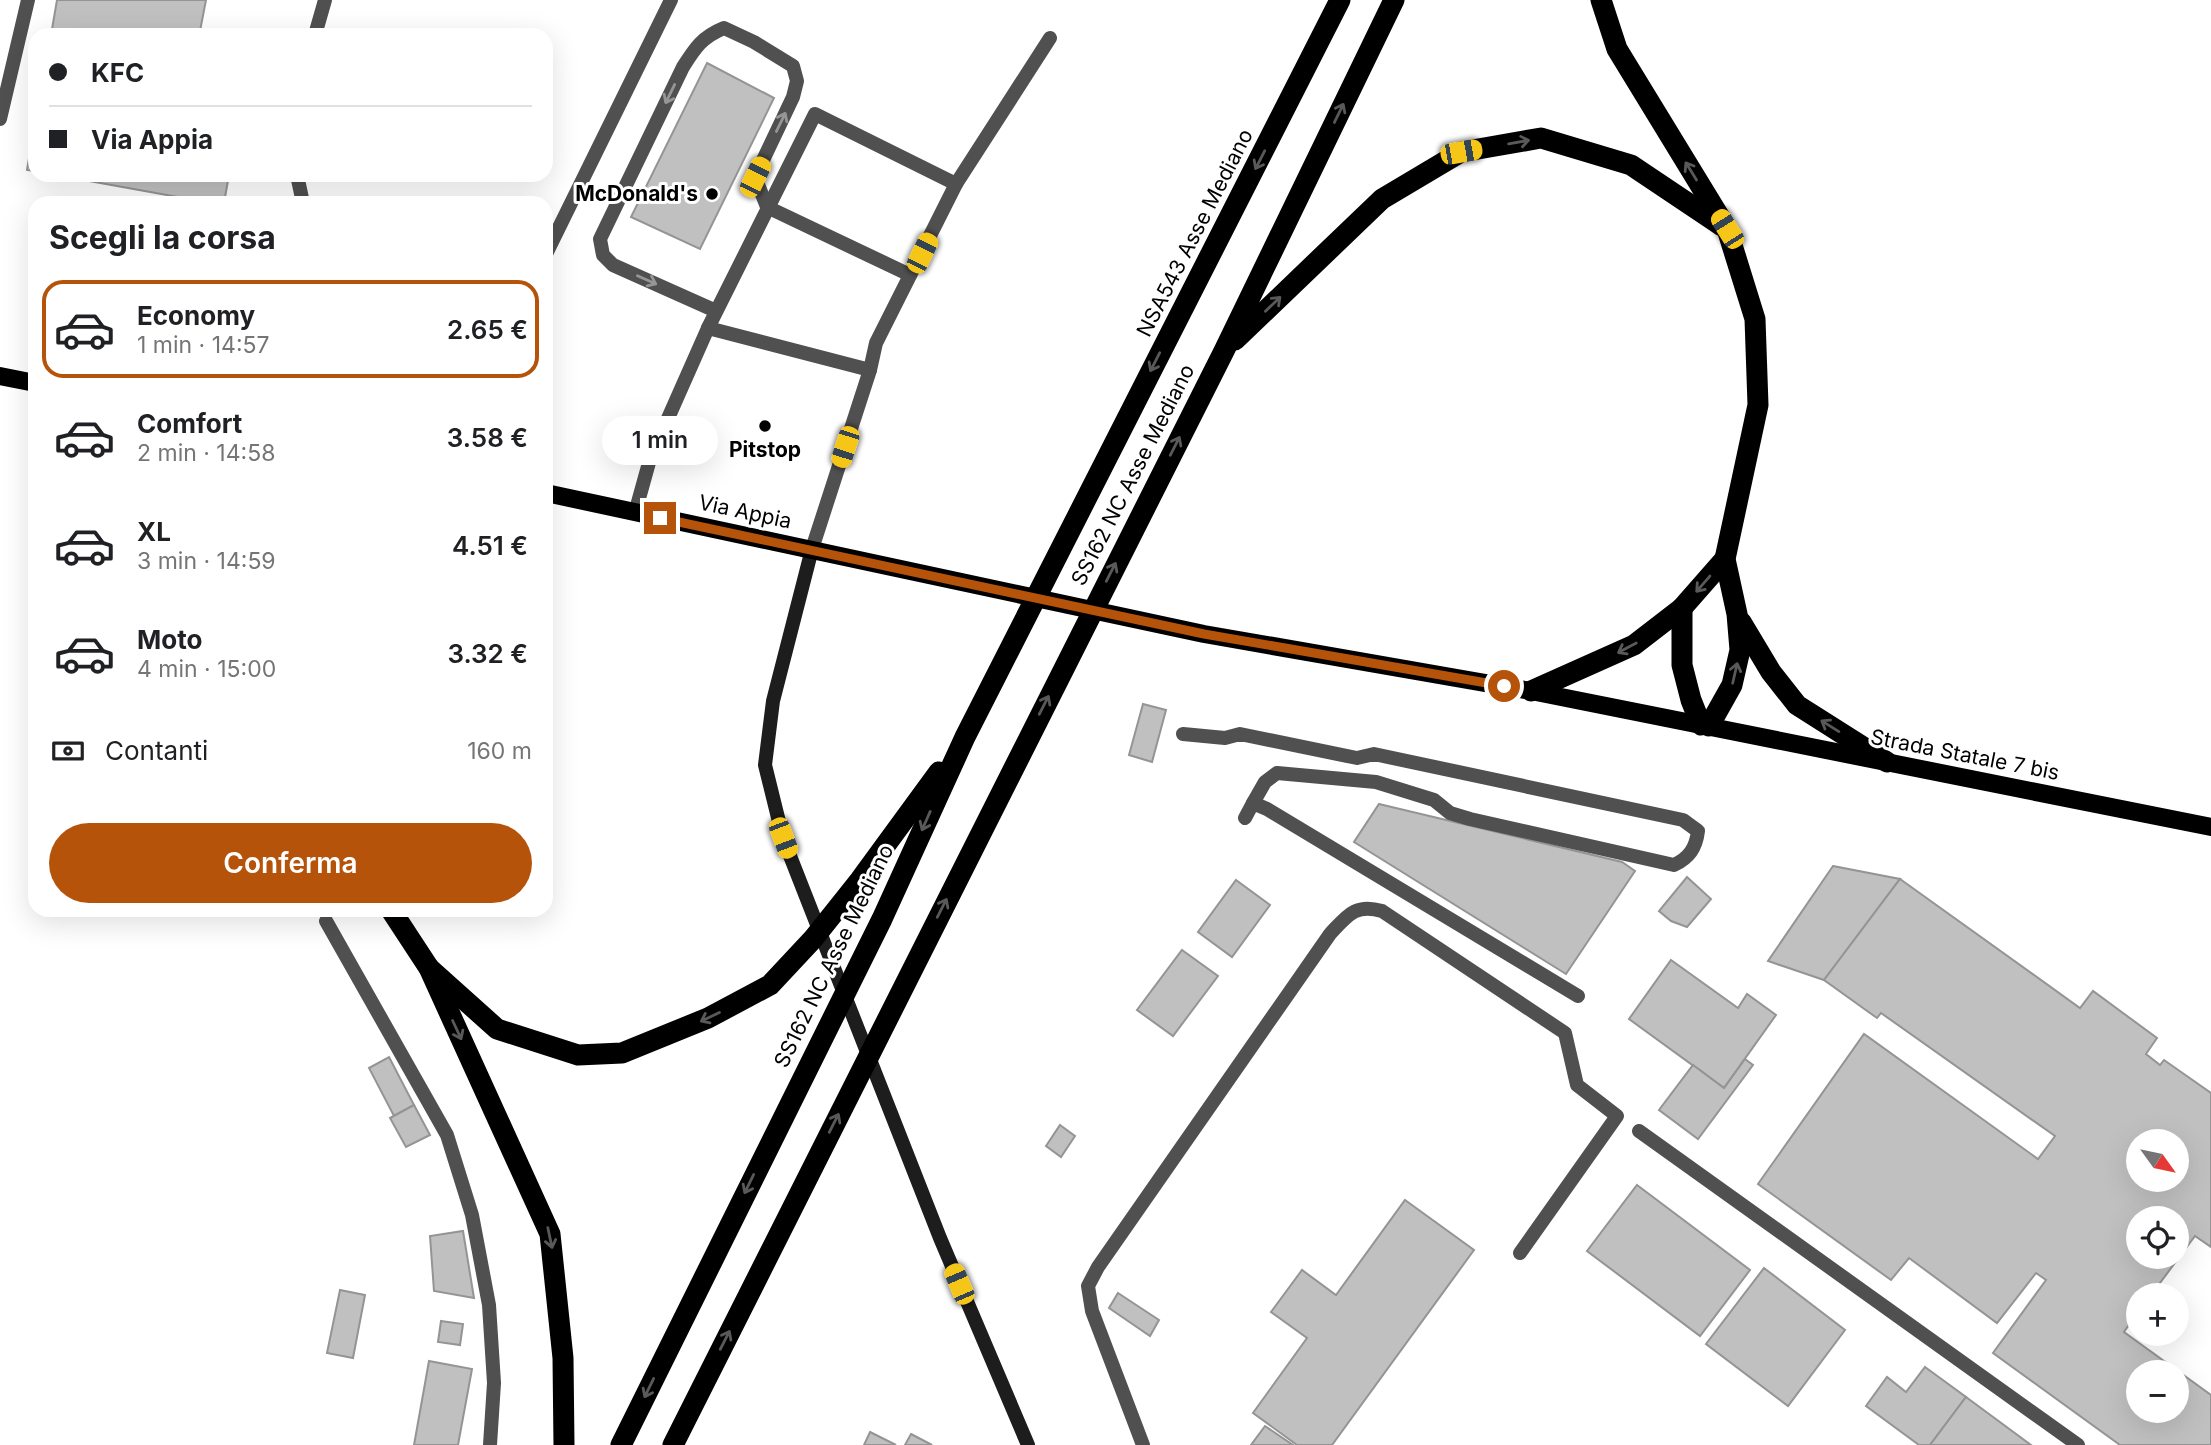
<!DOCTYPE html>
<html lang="it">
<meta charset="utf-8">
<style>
:root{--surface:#fff;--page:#f2f2f2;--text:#202124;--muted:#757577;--line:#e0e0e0;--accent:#b45309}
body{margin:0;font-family:Inter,sans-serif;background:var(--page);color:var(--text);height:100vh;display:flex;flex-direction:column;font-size:26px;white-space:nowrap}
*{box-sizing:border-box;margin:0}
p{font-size:23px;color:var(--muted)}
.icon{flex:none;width:38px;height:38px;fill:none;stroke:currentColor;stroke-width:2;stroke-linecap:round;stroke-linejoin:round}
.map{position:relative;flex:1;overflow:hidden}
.panel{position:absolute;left:28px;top:196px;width:525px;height:721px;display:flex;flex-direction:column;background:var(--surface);border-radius:21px;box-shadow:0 7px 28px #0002}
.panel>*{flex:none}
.guide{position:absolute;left:28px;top:28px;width:525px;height:154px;border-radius:21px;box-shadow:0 7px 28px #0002;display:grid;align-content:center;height:154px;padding:0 21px;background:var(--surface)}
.needle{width:46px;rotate:123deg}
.controls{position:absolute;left:2126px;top:1129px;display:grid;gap:14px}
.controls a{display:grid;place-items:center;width:63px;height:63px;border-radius:50%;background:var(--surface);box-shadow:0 7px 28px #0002;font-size:35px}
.end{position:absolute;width:32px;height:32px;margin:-16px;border:9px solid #b45309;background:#fff;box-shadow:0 0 0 4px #fff}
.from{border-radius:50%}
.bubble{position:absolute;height:49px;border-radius:24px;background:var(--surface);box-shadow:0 7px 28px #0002;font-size:23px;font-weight:600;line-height:49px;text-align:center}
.car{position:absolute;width:21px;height:42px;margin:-21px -10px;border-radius:9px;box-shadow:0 0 5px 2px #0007;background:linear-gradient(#f5c518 24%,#345 0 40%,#f5c518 0 76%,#345 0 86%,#f5c518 0)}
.guide b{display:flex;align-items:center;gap:24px;height:66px;font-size:26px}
.guide b+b{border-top:2px solid var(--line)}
.guide i{width:18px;height:18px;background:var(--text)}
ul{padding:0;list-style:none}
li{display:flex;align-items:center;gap:21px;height:98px;margin:0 14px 10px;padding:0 7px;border:4px solid transparent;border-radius:21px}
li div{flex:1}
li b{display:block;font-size:26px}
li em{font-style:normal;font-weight:600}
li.selected{border-color:var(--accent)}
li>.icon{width:63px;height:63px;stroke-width:1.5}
h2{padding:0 21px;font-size:32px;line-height:84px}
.pay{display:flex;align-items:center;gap:18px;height:77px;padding:0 21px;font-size:26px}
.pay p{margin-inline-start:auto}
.cta{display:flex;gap:14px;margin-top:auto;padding:14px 21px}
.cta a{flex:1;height:80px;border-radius:42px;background:var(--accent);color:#fff;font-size:28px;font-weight:600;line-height:80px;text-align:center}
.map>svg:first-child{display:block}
.building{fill:#c0c0c0;stroke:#949494;stroke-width:2;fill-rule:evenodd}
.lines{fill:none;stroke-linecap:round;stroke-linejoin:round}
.lane{stroke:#505050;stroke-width:14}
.street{stroke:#505050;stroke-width:14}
.secondary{stroke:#1d1d1d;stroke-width:14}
.primary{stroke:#000;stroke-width:18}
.highway{stroke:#000;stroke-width:21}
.oneway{stroke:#969696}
.oneway2{stroke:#595959}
.route{stroke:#b45309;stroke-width:9}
.poi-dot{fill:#000;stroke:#fff;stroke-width:2.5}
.labels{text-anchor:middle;stroke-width:6;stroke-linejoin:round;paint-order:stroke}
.poi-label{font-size:21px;font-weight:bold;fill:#000;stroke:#fff;text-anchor:end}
.street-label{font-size:21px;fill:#000;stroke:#fff}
</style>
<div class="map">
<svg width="2211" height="1445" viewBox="0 0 2211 1445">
<rect width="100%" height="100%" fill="#fff"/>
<!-- building -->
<g class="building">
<polygon points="57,0 206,0 200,31 222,35 51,35"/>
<polygon points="707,63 774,98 700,249 631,217"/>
<polygon points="35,123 35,171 27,170"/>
<polygon points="56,175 229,175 224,203 211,203"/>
<polygon points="1143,704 1166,710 1152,762 1129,755"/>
<polygon points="1379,804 1622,862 1635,871 1566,974 1354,842"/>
<polygon points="1833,866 1900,879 1824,980 1768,961"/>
<polygon points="1687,877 1711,899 1687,927 1671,921 1659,911"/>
<path d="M1900,879L2080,1008L2093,991L2157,1038L2146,1054L2160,1065L2164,1060L2211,1093V1247L2195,1236L2151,1295H2138V1312L2124,1332L2211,1395V1445H2120L1993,1353L2046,1280L2036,1273L1997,1323L1909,1258L1891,1280L1758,1184L1864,1034L2038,1159L2055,1136L1881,1013L1877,1018L1824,980ZM2138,1141H2177V1180H2138ZM2138,1218H2177V1256H2138ZM2138,1372H2177V1410H2138Z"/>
<polygon points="1236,880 1270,905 1232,957 1198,932"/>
<polygon points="1182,950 1218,976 1173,1036 1137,1010"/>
<polygon points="1671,960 1738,1008 1747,994 1776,1015 1724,1088 1629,1019"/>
<polygon points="389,1057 414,1105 394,1116 369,1068"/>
<polygon points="1745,1059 1753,1065 1698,1139 1659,1110 1693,1065 1724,1088"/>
<polygon points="414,1105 430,1135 406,1147 390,1118"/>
<polygon points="1060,1125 1075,1136 1061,1157 1046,1146"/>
<polygon points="1637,1185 1750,1270 1700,1336 1587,1251"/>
<polygon points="1405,1200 1474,1250 1332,1445 1297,1445 1253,1413 1307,1338 1271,1312 1302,1270 1336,1295"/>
<polygon points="463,1231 474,1298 434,1291 430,1236"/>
<polygon points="1764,1268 1845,1330 1788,1406 1706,1344"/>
<polygon points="340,1290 365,1295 353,1358 327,1353"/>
<polygon points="1118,1293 1159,1320 1150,1336 1109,1308"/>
<polygon points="441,1321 463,1324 460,1345 438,1342"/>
<polygon points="429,1361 472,1369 458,1445 414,1445"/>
<polygon points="1925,1367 1966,1397 1930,1445 1919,1445 1866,1406 1887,1377 1906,1392"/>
<polygon points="1966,1397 2031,1445 1930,1445"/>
<polygon points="1265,1426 1293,1445 1251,1445"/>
<polygon points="870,1432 896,1445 864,1445"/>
<polygon points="911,1434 932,1445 905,1445"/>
</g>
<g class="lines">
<!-- lane -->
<g class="lane">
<polyline points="0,119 28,0"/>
<path d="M716,311L613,265L603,255L600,239L683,67C695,48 702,37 724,28L754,42L793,66L797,81L793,97L755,177L767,207L910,275"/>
<polyline points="708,328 815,114 956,184 1050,38"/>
<polyline points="870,370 876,343 956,184"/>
<polyline points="635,513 650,459 708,328 870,370 812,549"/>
<path d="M1183,734L1225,738L1240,734L1357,758L1374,754L1683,820L1698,831C1696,848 1689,858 1674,865L1470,819L1450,813L1434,800L1376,782L1277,773L1265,782L1253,803"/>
<polyline points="1245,818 1253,803 1267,809 1578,996"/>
<polyline points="326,921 447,1135 472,1215 489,1305 494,1383 490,1445"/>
<path d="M1143,1445L1092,1311L1088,1286L1098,1267L1330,934C1347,916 1355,903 1382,911L1565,1033L1577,1085L1617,1116L1520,1253"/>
</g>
<!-- street -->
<g class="street">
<polyline points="315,35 325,0"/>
<polyline points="297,175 303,203"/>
<polyline points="546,254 671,0"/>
<polyline points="1639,1131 2078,1445"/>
</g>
<!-- secondary -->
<polyline class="secondary" points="812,549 773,701 765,765 783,838 940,1238 1028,1445"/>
<!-- primary -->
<g class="primary">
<polyline points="0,376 35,383"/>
<polyline points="546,493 1204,634 1531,691 2211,827"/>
</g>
<!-- highway -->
<g class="highway">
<polyline points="1601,0 1617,49 1727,229 1755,319 1758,405 1725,559 1737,614 1740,650 1732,685 1709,726"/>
<polyline points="1235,340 1382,199 1461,152 1541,138 1631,165 1722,226"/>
<polyline points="1682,608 1682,665 1691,700 1701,725"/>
<polyline points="1741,622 1771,672 1797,705 1887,762"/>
<polyline points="1531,691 1634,645 1682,608 1725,559"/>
<polyline points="391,910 429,968 550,1234 563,1358 564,1445"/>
<polyline points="429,968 497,1029 578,1055 622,1053 708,1018 770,985 813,939 860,880 939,772"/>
<polyline points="621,1445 882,919 965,737 1340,0"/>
<polyline points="673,1445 1224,351 1394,0"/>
</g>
</g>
<!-- one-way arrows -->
<defs><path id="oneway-shaft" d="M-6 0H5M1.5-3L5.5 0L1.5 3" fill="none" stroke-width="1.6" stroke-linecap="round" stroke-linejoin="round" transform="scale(1.75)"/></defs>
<g class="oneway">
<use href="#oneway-shaft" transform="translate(670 94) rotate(116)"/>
<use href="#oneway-shaft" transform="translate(781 122) rotate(-64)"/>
<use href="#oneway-shaft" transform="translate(647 280) rotate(24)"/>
</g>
<g class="oneway2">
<use href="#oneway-shaft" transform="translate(1339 113) rotate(-64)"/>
<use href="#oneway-shaft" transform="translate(1519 142) rotate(-10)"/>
<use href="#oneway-shaft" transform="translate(1260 160) rotate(117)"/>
<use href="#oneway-shaft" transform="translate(1691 171) rotate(-122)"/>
<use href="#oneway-shaft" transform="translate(1273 304) rotate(-44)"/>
<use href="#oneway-shaft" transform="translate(1155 362) rotate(117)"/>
<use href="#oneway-shaft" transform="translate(1175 446) rotate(-63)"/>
<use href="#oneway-shaft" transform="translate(1111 572) rotate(-63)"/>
<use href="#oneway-shaft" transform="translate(1703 584) rotate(131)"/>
<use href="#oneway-shaft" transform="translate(1627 648) rotate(152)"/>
<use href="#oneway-shaft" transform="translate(1735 673) rotate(-77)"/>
<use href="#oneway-shaft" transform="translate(1044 705) rotate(-63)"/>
<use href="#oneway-shaft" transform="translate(1830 726) rotate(-148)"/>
<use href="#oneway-shaft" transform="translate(926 821) rotate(114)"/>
<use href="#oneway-shaft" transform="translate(942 908) rotate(-63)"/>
<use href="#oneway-shaft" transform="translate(710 1017) rotate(154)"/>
<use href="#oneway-shaft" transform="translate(457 1030) rotate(65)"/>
<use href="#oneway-shaft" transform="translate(834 1123) rotate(-63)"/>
<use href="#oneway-shaft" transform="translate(749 1184) rotate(116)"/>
<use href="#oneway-shaft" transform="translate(550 1238) rotate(78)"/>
<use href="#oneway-shaft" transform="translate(725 1340) rotate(-63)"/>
<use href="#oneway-shaft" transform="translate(649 1388) rotate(116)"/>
</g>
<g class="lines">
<!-- route -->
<polyline class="route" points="660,518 1204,634 1504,686"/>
</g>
<!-- markers -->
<g class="poi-dot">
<circle cx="712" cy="194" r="7"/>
<circle cx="765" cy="426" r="7"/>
</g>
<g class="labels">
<!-- poi labels -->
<g class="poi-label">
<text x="698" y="201">McDonald's</text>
<text x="765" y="457" text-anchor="middle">Pitstop</text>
</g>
<!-- street labels -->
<g class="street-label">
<text transform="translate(1195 233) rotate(-63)" y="7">NSA543 Asse Mediano</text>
<text transform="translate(1133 475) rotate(-63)" y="7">SS162 NC Asse Mediano</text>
<text transform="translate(745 512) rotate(12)" y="7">Via Appia</text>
<text transform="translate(1965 755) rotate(11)" y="7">Strada Statale 7 bis</text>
<text transform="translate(834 956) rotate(-64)" y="7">SS162 NC Asse Mediano</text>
</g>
</g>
</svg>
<div class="controls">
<a><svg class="needle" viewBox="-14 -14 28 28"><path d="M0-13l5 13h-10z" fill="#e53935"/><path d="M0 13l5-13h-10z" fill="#757577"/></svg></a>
<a><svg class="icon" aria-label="locate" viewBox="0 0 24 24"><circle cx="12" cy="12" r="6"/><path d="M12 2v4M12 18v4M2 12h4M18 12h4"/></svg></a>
<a>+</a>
<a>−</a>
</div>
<i class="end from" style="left:1504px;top:686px"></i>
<i class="end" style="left:660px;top:518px"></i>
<div class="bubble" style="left:602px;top:416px;width:116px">1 min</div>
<i class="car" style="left:1461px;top:152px;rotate:80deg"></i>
<i class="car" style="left:755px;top:177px;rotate:26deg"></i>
<i class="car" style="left:1727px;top:229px;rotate:328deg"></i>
<i class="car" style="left:922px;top:253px;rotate:26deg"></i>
<i class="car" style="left:845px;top:447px;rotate:198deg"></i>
<i class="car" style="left:783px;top:838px;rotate:159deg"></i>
<i class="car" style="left:959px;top:1284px;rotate:337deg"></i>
<div class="guide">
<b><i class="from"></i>KFC</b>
<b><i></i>Via Appia</b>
</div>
<section class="panel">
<h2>Scegli la corsa</h2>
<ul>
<li class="selected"><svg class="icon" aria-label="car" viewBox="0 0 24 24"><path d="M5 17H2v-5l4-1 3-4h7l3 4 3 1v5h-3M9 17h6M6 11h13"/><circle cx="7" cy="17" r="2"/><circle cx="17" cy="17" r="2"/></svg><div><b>Economy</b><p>1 min · 14:57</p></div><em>2.65 €</em></li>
<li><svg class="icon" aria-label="car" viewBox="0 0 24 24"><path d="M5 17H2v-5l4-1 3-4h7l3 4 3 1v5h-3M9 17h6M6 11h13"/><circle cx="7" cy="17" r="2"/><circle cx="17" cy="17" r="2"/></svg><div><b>Comfort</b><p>2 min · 14:58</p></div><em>3.58 €</em></li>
<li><svg class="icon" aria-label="car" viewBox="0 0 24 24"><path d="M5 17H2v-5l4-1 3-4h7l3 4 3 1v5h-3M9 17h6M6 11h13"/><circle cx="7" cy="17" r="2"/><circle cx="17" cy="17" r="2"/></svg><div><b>XL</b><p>3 min · 14:59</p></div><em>4.51 €</em></li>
<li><svg class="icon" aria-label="car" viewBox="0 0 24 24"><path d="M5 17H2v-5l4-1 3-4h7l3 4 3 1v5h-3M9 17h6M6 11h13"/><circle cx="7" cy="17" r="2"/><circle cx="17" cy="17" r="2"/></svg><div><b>Moto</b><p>4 min · 15:00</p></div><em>3.32 €</em></li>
</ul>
<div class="pay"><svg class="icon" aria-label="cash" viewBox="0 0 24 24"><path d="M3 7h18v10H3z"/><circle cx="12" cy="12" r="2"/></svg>Contanti<p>160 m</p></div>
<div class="cta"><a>Conferma</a></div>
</section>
</div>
